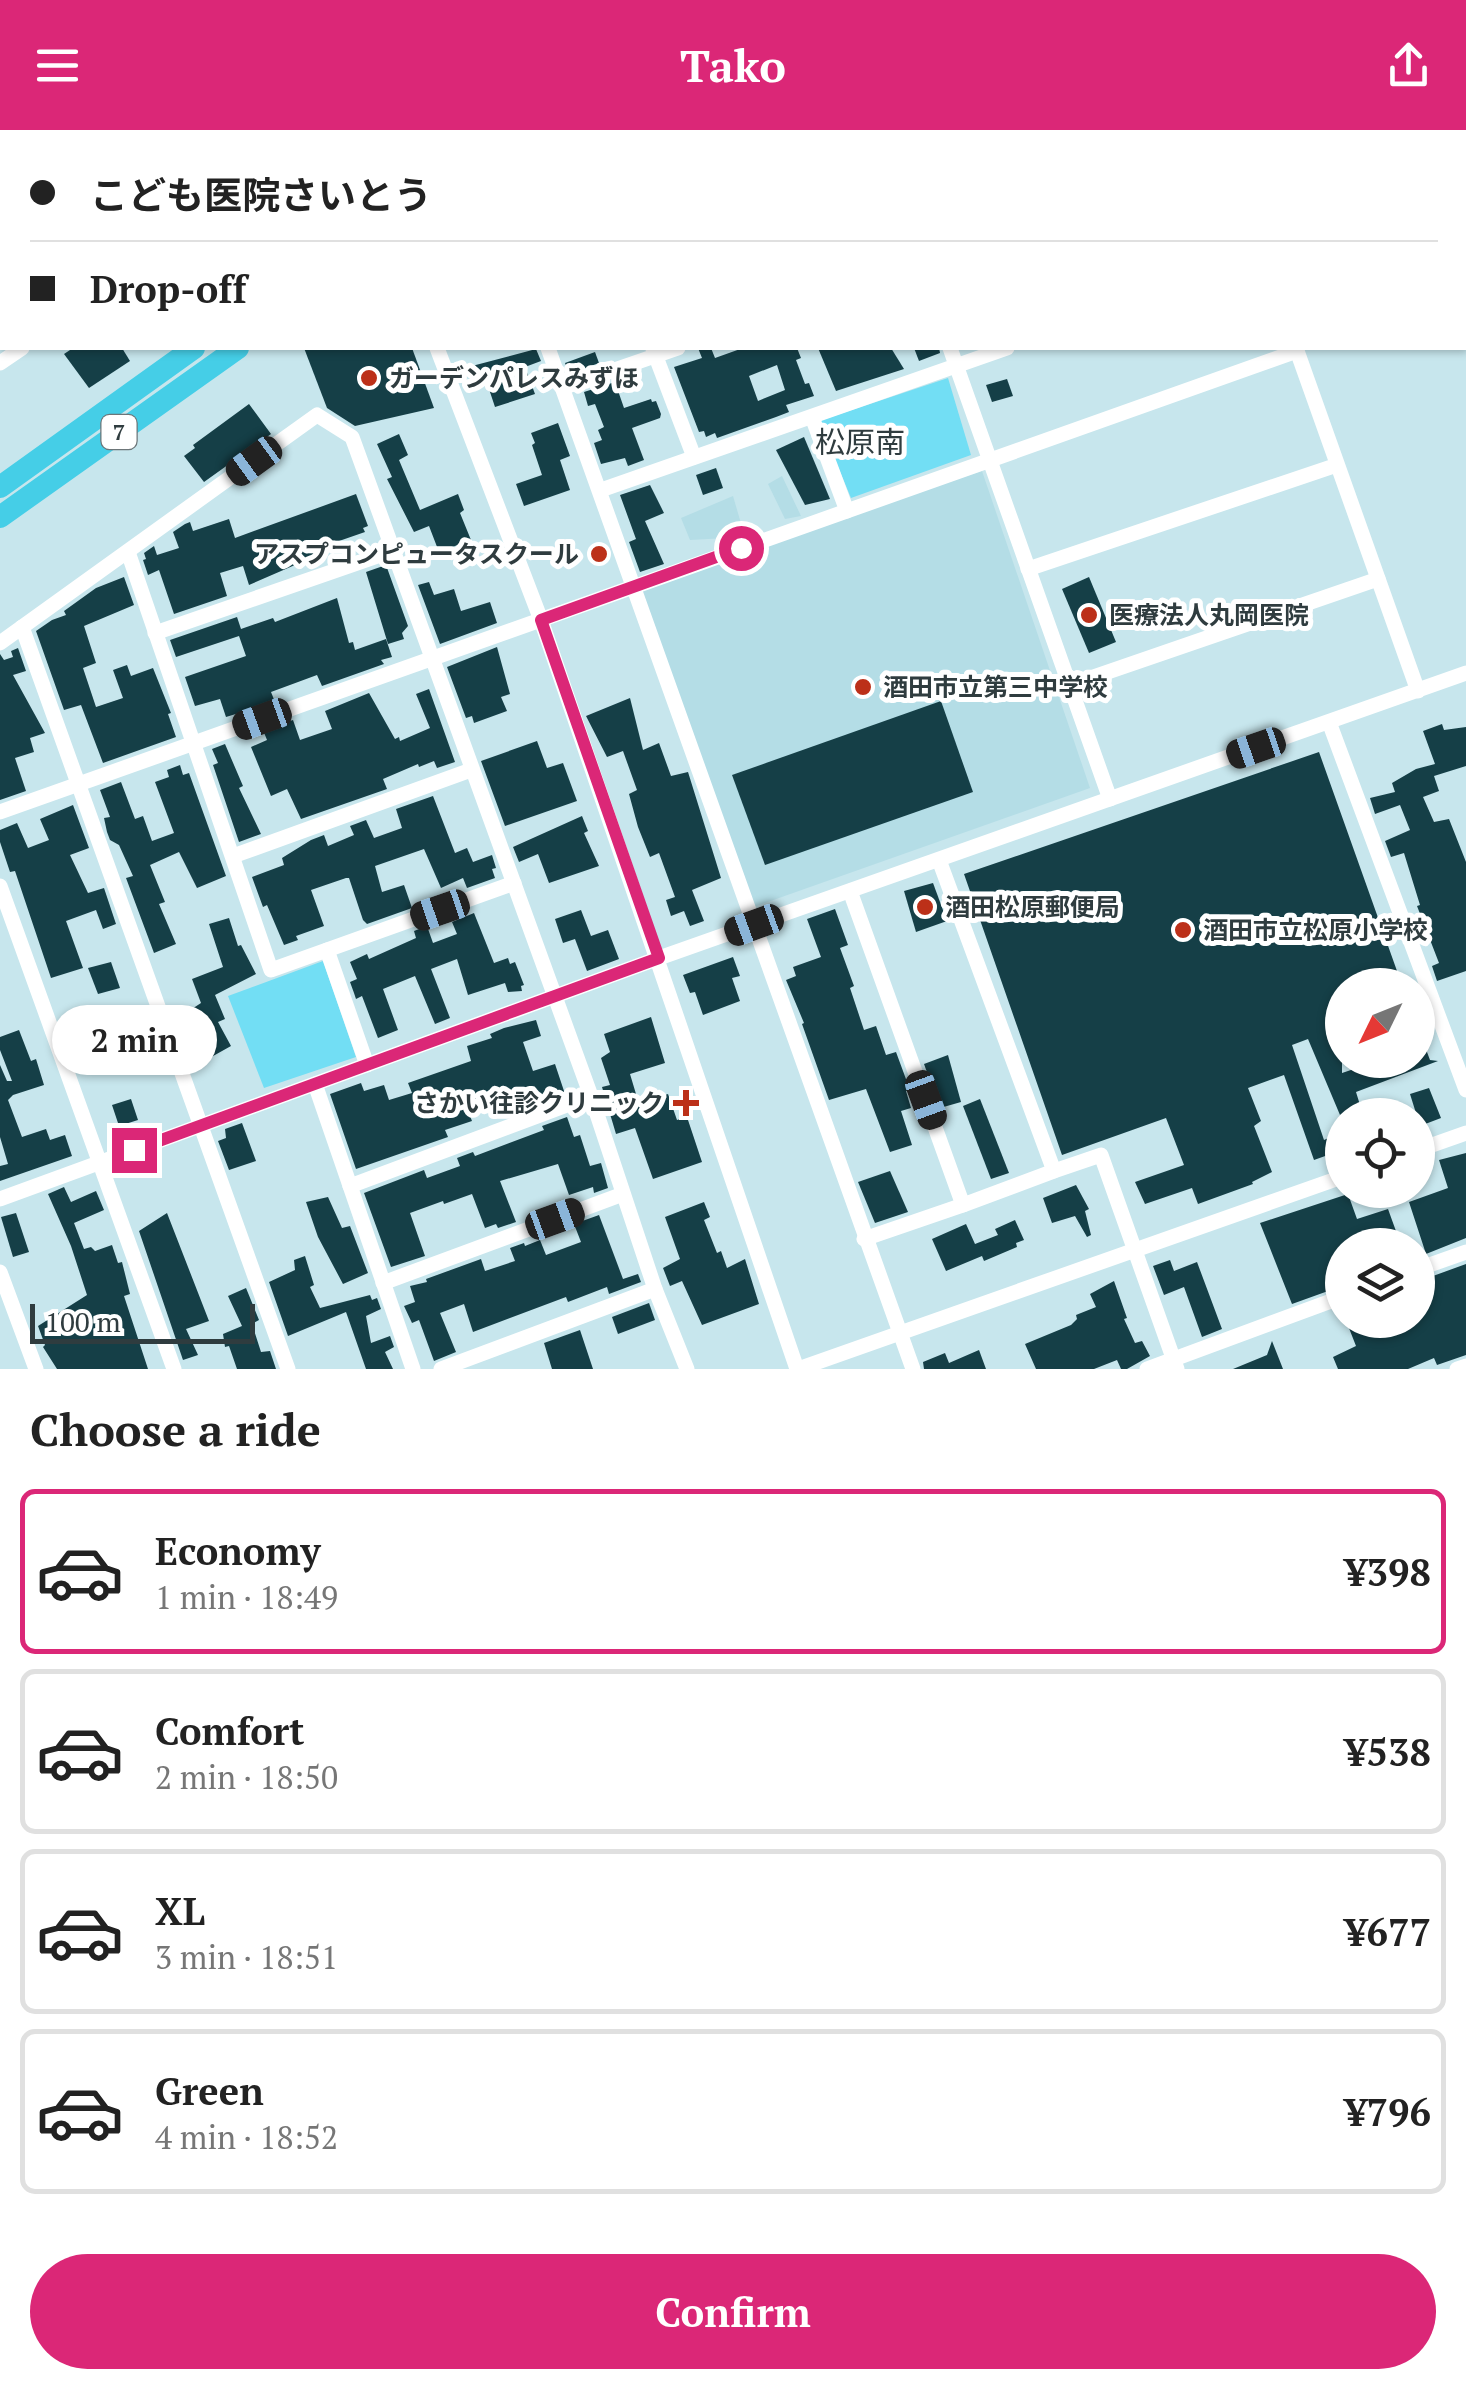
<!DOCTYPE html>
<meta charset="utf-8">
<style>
:root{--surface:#fff;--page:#f2f2f2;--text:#222;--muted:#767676;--line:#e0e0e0;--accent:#db2777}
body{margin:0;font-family:"PT Serif","Noto Sans JP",serif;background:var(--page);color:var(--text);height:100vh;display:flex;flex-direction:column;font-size:38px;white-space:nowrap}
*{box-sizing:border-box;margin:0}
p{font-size:32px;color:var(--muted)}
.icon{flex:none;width:55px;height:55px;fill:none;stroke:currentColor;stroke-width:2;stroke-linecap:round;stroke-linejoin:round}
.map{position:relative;height:1239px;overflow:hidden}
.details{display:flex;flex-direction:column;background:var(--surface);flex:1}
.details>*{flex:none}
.top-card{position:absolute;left:0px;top:0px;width:1468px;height:220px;box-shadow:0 2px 8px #0004;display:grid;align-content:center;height:220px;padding:0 30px;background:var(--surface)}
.needle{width:65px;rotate:227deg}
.fabs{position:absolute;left:1325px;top:838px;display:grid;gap:20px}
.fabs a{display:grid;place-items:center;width:110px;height:110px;border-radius:50%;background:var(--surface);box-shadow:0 2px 8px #0004;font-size:50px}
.scale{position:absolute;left:30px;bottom:25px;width:225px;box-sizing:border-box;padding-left:10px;border:5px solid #2f3c3f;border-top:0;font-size:28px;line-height:35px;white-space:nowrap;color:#2f3c3f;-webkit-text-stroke:8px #fff;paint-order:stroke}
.end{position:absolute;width:45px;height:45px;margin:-22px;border:12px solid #db2777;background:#fff;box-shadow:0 0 0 5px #fff}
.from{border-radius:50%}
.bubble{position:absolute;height:70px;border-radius:35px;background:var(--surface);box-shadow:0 2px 8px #0004;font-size:32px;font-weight:800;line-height:70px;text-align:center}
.car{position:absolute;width:30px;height:60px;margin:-30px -15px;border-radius:12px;box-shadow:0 0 8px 2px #0007;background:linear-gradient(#222 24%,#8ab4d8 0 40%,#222 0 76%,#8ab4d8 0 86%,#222 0)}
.top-card b{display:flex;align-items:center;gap:35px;height:95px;font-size:38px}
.top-card b+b{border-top:2px solid var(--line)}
.top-card i{width:25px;height:25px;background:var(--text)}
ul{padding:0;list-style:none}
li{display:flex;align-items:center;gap:30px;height:165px;margin:0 20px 15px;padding:0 10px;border:5px solid var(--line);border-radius:15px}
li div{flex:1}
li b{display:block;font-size:38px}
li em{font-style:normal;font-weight:800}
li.active{border-color:var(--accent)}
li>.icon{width:90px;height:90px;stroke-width:1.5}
h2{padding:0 30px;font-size:45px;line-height:120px}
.primary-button{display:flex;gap:20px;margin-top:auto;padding:20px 30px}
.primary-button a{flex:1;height:115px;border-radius:60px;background:var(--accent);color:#fff;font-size:40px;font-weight:800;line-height:115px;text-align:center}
header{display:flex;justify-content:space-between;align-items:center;height:130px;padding:0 30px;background:var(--accent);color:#fff;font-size:45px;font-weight:800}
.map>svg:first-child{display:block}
.built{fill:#b4dde6}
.green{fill:#72def4}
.building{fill:#153f47;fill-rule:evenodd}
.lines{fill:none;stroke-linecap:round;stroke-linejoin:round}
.minor{stroke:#fff;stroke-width:15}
.highway{stroke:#45cee7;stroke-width:22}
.route{stroke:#db2777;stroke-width:12}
.poi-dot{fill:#bc3019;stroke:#fff;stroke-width:4}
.labels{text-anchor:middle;stroke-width:10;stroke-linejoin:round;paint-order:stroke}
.shield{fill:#fff;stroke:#6d7679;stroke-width:2.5}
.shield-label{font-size:22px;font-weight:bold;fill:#2f3c3f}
.poi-label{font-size:25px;font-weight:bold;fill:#2f3c3f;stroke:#fff;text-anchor:start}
.quarter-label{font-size:30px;fill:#2f3c3f;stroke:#fff}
</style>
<header><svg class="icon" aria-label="menu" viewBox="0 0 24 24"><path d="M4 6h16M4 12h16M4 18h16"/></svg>Tako<svg class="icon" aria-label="share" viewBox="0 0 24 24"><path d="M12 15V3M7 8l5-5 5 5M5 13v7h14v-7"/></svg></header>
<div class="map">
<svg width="1466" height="1239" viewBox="0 0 1466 1239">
<rect width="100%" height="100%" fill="#c7e6ed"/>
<!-- built -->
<g class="built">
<polygon points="982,341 1090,658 748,779 635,456"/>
<polygon points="782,346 801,386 785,389 768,354"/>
<polygon points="733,366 745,407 690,410 681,388"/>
</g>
<!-- green -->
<g class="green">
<polygon points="948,248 971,325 851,368 819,291"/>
<polygon points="323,831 356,927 264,958 228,866"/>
</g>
<!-- building -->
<g class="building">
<polygon points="73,218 122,218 130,231 89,258 64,224"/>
<polygon points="304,218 412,218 434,278 355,296 327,278"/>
<path d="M698,218H711L715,228L743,218H797L801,228L796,230L805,254L809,253L814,266L786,275L789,282L776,287L717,308L715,303L706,307L704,301L699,302L674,237L702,228ZM777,235L785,260L758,271L749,246Z"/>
<polygon points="818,218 891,218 904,239 836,261"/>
<polygon points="914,218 939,218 940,223 919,231"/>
<polygon points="536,219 541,231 525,237 535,264 495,277 487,253 480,255 472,236"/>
<polygon points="595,222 599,233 569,244 565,233"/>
<polygon points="1007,249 1013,266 992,272 986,255"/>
<polygon points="615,252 624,278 651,269 652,272 656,271 661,284 660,288 632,298 644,330 628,336 625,328 601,334 594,313 602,310 598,300 604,297 595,274 588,276 584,262"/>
<polygon points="249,274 271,304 204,352 184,326 195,318 193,315"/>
<polygon points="558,293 570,326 560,330 570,360 524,376 516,354 542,345 532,315 535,313 531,303"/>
<polygon points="399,304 408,325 399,330 420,380 458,364 464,380 460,383 471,410 439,422 429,396 414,402 387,349 392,347 377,314"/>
<polygon points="804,307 830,369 805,375 776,320"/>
<polygon points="716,338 723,358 703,365 696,345"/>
<polygon points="650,355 664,383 645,391 664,434 640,442 629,412 636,409 620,365"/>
<polygon points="356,364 368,396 363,398 365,402 316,419 318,425 249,455 243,436 220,443 227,466 174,484 159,440 148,445 143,430 146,429 144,423 154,416 157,425 179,418 173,402 185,394 190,392 193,401 229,389 235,408"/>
<polygon points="386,435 408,496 402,503 404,509 388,514 366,442"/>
<polygon points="124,447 134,475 84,496 96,533 83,538 96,577 123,568 113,540 127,535 131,546 153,538 171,583 168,584 176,607 103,633 81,575 64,580 36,501 52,490 66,485 64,481 96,458"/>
<polygon points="1089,447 1116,512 1089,523 1062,459"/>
<polygon points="429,452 434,465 454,459 461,481 490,472 497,493 440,514 418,455"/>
<polygon points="337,468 349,513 353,512 355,520 386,509 392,527 381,530 384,534 322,556 317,545 271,562 275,572 226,587 220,569 195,576 185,547 246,526 239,506 176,527 170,510 237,487 241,499 273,488 275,492"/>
<polygon points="497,517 510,564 501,567 507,581 474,593 472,586 466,588 447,537"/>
<polygon points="18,518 26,541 13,545 45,603 30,608 34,622 15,628 26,661 0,670 0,524 4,530 13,527 11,521"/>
<polygon points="429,559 455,632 437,638 434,631 419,637 418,634 383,649 387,659 301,689 287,659 271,666 251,617 267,610 263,600 293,590 300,610 332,599 325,581 369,563 395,609 399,607 400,611 430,598 416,564"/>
<polygon points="630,568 643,620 659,613 671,646 688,642 721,748 692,760 704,791 690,796 684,781 671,786 666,770 675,767 659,723 650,727 638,697 629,664 637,660 623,621 607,627 586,586"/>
<polygon points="941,571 973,662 765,735 732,645"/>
<polygon points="1442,594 1444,600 1466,597 1466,636 1434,646 1439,661 1423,667 1434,692 1449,689 1466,732 1466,841 1437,851 1432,836 1439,833 1417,776 1420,775 1404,723 1391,727 1385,711 1410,700 1400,675 1375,684 1370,668 1395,662 1392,653 1416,639 1435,634 1423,601"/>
<polygon points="537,611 547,638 563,633 577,671 505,696 481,631"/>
<polygon points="225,614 243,656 239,658 261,704 239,712 213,635 218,633 212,619"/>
<polygon points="1319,622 1402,855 1342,855 1342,943 1381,930 1418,930 1419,901 1430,930 1438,931 1356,962 1360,975 1340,985 1308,909 1292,915 1324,1010 1342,1002 1342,1020 1314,1030 1284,945 1248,958 1261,991 1254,996 1272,1042 1252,1052 1253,1054 1198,1074 1192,1058 1145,1074 1135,1052 1184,1035 1166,988 1062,1025 964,744"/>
<polygon points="180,635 183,645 189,643 226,746 197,758 179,722 150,735 165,772 159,774 176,814 154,823 126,748 133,746 119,715 110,710 107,702 104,688 110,687 100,660 121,652 135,689 143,686 152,711 174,703 155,652 169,647 167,640"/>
<polygon points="433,666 455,723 467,718 473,732 492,725 496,738 492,739 495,748 467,758 463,748 441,758 424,719 375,736 382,762 404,755 412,778 367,794 363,790 349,748 346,748 311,760 324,796 296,806 298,810 284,815 267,775 263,777 252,747 284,735 282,728 311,710 324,705 328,716 354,705 350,696 366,690 374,708 402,698 396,679"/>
<polygon points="73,675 89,718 70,725 88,763 104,758 116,794 103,799 96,780 66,791 83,838 51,848 15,741 10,742 0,712 0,700 17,693 28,718 49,710 40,689"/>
<polygon points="582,686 588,701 584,703 599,736 549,753 538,724 519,732 513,717"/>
<polygon points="933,753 947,791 916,802 904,761"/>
<polygon points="835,779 848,815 840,818 854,856 850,858 864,900 876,896 886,925 896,922 910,960 906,961 911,978 901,981 912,1015 890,1022 866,959 829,970 802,894 804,893 786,850 796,846 793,837 821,827 807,789"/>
<polygon points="581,780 591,806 608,800 619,829 587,841 575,809 563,813 555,789"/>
<polygon points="474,783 494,833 508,828 510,834 515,832 524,855 521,856 522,861 508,862 505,853 468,865 457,829 431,839 450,888 435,894 415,846 383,859 398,900 378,908 362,866 356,869 354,863 350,852 357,849 350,832 367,824 369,829 416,808 414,801 427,796 433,813 457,804 452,792"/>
<polygon points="229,788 238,816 241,815 256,844 215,865 225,889 218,892 231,916 197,935 175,890 201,873 192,849 223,837 209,794"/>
<polygon points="733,827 740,846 732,848 740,871 703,885 695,862 690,863 683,845"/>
<polygon points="111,832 120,858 98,864 88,838"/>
<polygon points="94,885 101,901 75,909 69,893"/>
<polygon points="651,887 665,933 630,944 639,974 668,964 677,990 687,987 702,1032 653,1049 635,998 616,1004 602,957 610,955 601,928 610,922 604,904"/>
<polygon points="536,890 541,906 523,912 533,941 555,934 565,964 506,986 502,975 470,986 472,991 445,1000 448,1007 356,1039 330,964 361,953 364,961 384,955 389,970 412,963 408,953 471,931 467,916 492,908 490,904 504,898"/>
<polygon points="19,900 31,931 36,929 44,955 13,965 8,970 22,1007 46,999 50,1010 65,1005 72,1026 0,1051 0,1036 8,1034 0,1007 0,935 7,951 12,951 0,920 0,907"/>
<polygon points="948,925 961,972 940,978 924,934"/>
<polygon points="1429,958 1441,988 1420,996 1410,964"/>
<polygon points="131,969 138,990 119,996 112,975"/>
<polygon points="980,969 1009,1043 991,1049 963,976"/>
<polygon points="567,987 574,1007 580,1005 590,1036 601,1033 608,1058 594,1063 593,1057 569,1065 558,1034 500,1051 516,1092 498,1098 496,1094 485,1098 472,1064 444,1074 443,1071 410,1083 425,1126 391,1137 364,1063 424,1040 427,1048 460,1036 457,1028 473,1022 475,1026 544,1000 542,996"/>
<polygon points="242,993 256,1031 229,1040 218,1011 226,1008 225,999"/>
<polygon points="1466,1023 1466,1108 1426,1124 1409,1072 1448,1058 1439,1030"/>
<polygon points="890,1041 908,1082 875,1093 858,1052"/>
<polygon points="1076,1055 1089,1079 1085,1081 1091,1105 1087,1107 1075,1086 1052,1093 1043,1068"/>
<polygon points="64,1057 71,1072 96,1061 104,1080 74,1093 84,1119 91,1117 95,1121 112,1115 118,1133 122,1132 130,1164 124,1166 148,1239 57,1239 43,1217 45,1215 38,1196 87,1165 71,1116 48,1064"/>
<polygon points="1348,1064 1357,1089 1388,1079 1401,1115 1342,1115 1342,1156 1292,1174 1260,1093"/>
<polygon points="328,1067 342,1098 350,1096 368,1143 343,1154 318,1107 306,1072"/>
<polygon points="704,1072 710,1087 704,1090 717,1123 721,1121 727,1138 745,1129 759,1174 702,1195 682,1151 670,1156 663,1138 680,1129 665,1087"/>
<polygon points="16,1083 29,1122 13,1127 1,1087"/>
<polygon points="167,1083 209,1191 186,1199 198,1225 183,1230 139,1101"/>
<polygon points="599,1085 623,1149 638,1144 641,1152 609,1164 607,1157 568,1172 566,1167 473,1202 464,1174 440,1183 456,1222 434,1231 419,1190 412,1193 404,1176 415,1172 410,1156 427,1152 426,1149 481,1129 485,1141 515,1131 510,1118 524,1113 525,1116 540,1110 546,1125 581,1112 574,1094"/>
<polygon points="1015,1090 1024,1110 1016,1113 1017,1117 984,1131 982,1126 946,1141 932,1109 966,1094 975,1114 998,1105 995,1099"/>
<polygon points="305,1126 314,1155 310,1157 320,1178 370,1165 372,1170 377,1168 381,1179 366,1186 371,1213 390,1206 394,1217 385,1222 393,1239 366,1239 346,1182 288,1206 269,1152 295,1140 294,1130"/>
<polygon points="1170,1130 1174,1141 1197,1132 1222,1199 1202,1207 1184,1157 1164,1165 1153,1136"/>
<polygon points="1466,1134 1466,1225 1437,1235 1434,1228 1408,1239 1338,1239 1333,1227 1356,1216 1347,1193 1418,1190 1418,1158 1435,1152 1433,1146"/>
<polygon points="1114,1151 1127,1188 1124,1189 1135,1213 1142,1211 1150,1226 1127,1239 1121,1239 1117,1230 1094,1239 1036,1239 1025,1214 1071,1195 1077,1189 1076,1185 1096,1177 1090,1164"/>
<polygon points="246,1158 259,1190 252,1194 261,1222 270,1221 276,1239 237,1239 229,1216 225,1217 223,1204 242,1196 228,1166"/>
<polygon points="649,1173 655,1190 618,1204 612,1187"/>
<polygon points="580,1200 593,1239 552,1239 544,1213"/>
<polygon points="1272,1211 1283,1239 1233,1239 1267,1225"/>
<polygon points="979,1220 986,1239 924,1239 923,1232 945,1223 949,1233"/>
</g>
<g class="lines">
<!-- minor -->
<g class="minor">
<polyline points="101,0 102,2"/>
<polyline points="207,0 208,2"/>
<polyline points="353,0 354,2"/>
<polyline points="872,0 873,2"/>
<polyline points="1181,0 1182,2"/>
<polyline points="281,2 289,0"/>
<polyline points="716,2 720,0"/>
<polyline points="972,2 979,0"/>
<polyline points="1279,2 1286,0"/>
<polyline points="0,18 2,25"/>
<polyline points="0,91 2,89"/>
<polyline points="437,218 541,490 797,1239"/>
<polyline points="548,218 913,1239"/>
<polyline points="950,218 1110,669"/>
<polyline points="1296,218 1418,561"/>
<polyline points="653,219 694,327"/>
<polyline points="0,233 22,218"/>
<polyline points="565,257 678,218"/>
<polyline points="812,287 847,381"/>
<polyline points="601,360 1007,218"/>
<polyline points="128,422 271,840 514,753"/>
<polyline points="1028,439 1337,335"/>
<polyline points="22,497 288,1239"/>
<polyline points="155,503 395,420"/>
<polyline points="0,513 317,285 352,307 591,966 655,1159 687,1239"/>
<polyline points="1070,555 1378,449"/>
<polyline points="1329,592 1466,960"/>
<polyline points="0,682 1297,221"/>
<polyline points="233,726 471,640"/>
<polyline points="939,730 1054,1041 1101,1025 1177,1239"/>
<polyline points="0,756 174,1239"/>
<polyline points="850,761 963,1075 1054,1041"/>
<polyline points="327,820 367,935"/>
<polyline points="315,954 413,1239"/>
<polyline points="1418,1020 1466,1003"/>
<polyline points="350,1056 591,966"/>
<polyline points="0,1069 659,828 1466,543"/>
<polyline points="864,1109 963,1075"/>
<polyline points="1418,1139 1466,1122"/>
<polyline points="0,1142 36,1239"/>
<polyline points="383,1153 623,1064"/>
<polyline points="441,1239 655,1159"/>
<polyline points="798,1239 1342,1047"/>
<polyline points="1147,1239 1342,1167"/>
<polyline points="1457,1239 1466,1236"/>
</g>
<!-- highway -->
<g class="highway">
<polyline points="495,2 499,0"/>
<polyline points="546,2 549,0"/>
<polyline points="0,357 194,218"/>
<polyline points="0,387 238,218"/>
</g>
</g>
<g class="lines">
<!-- route -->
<polyline class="route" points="134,1020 659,828 541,490 741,418"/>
</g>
<!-- markers -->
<g class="poi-dot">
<circle cx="369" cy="248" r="10"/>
<circle cx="599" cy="424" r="10"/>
<circle cx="1089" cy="485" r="10"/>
<circle cx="863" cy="557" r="10"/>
<circle cx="925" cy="777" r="10"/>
<circle cx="1183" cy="800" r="10"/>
<path d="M681 958h10v10h10v10h-10v10h-10v-10h-10v-10h10z"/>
</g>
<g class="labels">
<!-- shield labels -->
<rect class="shield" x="101.5" y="285" width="35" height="34" rx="8"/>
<g class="shield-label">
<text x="119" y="310">7</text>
</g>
<!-- poi labels -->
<g class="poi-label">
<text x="389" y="257">ガーデンパレスみずほ</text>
<text x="579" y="433" text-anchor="end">アスプコンピュータスクール</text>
<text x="1109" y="494">医療法人丸岡医院</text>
<text x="883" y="566">酒田市立第三中学校</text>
<text x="945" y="786">酒田松原郵便局</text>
<text x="1203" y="809">酒田市立松原小学校</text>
<text x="664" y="982" text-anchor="end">さかい往診クリニック</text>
</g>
<!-- quarter labels -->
<g class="quarter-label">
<text x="860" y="323">松原南</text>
</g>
</g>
</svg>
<div class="fabs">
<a><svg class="needle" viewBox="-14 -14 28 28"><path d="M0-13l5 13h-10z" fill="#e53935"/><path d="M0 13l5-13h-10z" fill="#767676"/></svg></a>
<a><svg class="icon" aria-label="locate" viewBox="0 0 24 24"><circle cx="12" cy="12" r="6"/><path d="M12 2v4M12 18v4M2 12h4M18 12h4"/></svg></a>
<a><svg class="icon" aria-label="layers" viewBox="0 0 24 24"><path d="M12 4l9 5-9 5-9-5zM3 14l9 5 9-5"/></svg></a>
</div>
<div class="scale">100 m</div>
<i class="end from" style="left:741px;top:418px"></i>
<i class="end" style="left:134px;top:1020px"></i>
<div class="bubble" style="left:52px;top:875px;width:165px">2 min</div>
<i class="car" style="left:254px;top:331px;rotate:234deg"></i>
<i class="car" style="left:262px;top:589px;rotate:250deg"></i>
<i class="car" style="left:1256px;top:618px;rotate:251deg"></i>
<i class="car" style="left:440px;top:780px;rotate:251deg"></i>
<i class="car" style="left:754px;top:795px;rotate:250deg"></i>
<i class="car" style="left:926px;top:970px;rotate:160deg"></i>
<i class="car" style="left:555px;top:1089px;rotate:70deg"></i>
<div class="top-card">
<b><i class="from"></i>こども医院さいとう</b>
<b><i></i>Drop-off</b>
</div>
</div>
<section class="details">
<h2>Choose a ride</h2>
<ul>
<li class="active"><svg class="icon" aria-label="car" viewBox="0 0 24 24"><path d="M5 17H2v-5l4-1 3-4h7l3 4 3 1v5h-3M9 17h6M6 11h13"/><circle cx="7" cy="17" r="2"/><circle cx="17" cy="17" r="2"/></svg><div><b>Economy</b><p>1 min · 18:49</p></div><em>¥398</em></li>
<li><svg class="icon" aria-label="car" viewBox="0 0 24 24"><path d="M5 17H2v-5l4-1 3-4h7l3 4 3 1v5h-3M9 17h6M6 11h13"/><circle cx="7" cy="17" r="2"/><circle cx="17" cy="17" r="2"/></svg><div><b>Comfort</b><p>2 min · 18:50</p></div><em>¥538</em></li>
<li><svg class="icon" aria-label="car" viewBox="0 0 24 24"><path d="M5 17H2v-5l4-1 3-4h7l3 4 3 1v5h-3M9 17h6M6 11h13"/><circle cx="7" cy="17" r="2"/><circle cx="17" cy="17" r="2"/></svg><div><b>XL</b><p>3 min · 18:51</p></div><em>¥677</em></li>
<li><svg class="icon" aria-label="car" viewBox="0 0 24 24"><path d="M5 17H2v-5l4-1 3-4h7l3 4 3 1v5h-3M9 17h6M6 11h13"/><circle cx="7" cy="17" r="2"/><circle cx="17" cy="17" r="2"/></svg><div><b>Green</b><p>4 min · 18:52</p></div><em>¥796</em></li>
</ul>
<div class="primary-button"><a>Confirm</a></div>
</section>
